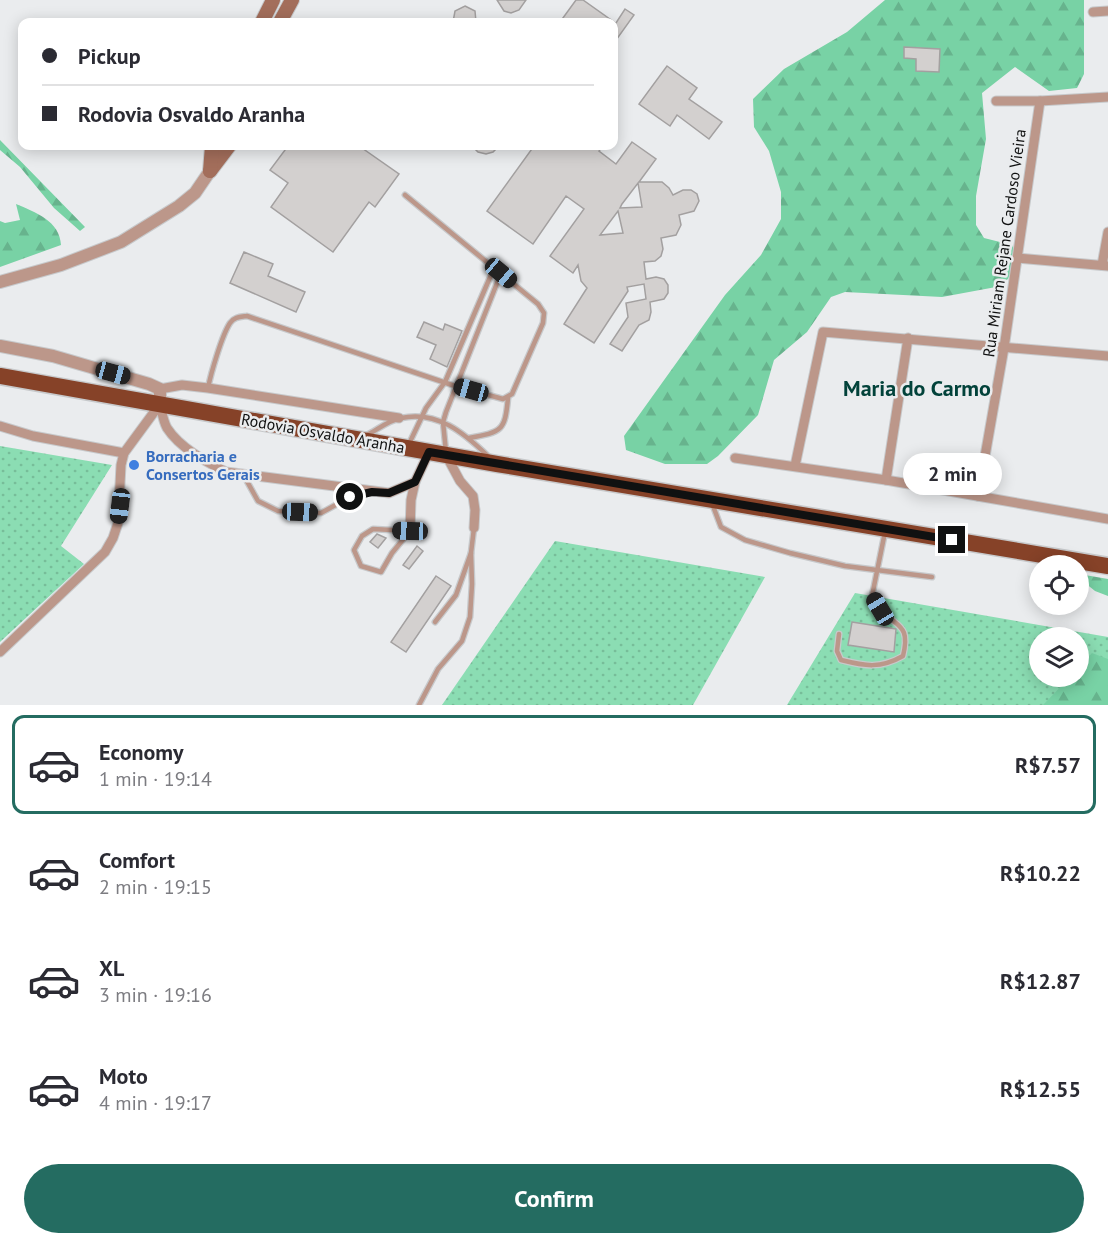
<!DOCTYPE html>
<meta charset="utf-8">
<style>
:root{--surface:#fff;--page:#f7f7f7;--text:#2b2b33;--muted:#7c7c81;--line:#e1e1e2;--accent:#246c61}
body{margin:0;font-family:"PT Sans",sans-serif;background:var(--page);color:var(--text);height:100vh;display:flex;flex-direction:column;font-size:22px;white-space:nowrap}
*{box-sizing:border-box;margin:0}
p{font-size:20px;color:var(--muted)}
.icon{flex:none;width:33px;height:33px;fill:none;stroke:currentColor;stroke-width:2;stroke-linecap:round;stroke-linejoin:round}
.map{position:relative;height:705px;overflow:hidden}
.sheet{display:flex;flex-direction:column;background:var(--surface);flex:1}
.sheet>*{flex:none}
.hud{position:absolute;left:18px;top:18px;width:600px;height:132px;border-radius:12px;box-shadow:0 3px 15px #0003;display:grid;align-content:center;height:132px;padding:0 24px;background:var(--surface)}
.tools{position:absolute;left:1029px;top:555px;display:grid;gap:12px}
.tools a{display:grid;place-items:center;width:60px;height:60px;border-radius:50%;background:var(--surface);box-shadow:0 3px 15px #0003;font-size:30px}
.end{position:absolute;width:27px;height:27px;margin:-14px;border:8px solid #101111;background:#fff;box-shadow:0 0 0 3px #fff}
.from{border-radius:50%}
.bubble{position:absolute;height:42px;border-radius:21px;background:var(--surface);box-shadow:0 3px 15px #0003;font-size:20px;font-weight:800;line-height:42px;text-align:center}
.car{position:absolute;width:18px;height:36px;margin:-18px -9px;border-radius:8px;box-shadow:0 0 4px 2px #0007;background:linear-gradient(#222 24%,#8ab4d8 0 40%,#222 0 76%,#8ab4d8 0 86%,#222 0)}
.hud b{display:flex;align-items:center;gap:21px;height:57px;font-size:22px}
.hud b+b{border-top:2px solid var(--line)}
.hud i{width:15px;height:15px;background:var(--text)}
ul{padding:10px 0 0;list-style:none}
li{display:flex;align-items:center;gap:18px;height:99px;margin:0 12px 9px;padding:0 12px;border:3px solid transparent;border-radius:12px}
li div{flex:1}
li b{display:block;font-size:22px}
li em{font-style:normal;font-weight:800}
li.on{border-color:var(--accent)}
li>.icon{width:54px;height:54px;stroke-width:1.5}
.action{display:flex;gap:12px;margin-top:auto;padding:12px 24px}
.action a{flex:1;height:69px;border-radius:36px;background:var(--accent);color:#fff;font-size:24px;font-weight:800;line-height:69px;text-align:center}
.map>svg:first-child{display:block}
.grass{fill:url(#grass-dots);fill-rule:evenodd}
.forest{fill:url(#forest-firs)}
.building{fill:#d3d0cf;stroke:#a3a0a0;stroke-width:1.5;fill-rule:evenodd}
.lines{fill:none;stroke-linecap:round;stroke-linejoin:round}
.service-casing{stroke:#c7c9cb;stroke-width:7}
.minor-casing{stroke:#c7c9cb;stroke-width:11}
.tertiary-casing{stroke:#c7c9cb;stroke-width:14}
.secondary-casing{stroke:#c7c9cb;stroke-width:16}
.trunk-casing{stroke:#c7c9cb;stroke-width:19}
.service{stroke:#bc978a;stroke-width:4.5}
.minor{stroke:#bc978a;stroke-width:9}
.tertiary{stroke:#bc978a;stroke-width:12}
.secondary{stroke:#a36e5b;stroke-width:14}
.trunk{stroke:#864228;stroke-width:16}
.route{stroke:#101111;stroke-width:8}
.shop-dot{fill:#3f7fe0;stroke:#eaecee;stroke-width:2}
.labels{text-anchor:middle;stroke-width:5;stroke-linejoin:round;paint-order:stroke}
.street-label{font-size:16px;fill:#101111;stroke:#eaecee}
.shop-label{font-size:16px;font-weight:bold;fill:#366cbe;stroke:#eaecee;text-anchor:start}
.district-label{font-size:22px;font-weight:bold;fill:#02423a;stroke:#eaecee}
</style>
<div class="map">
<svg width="1108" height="705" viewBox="0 0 1108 705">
<defs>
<pattern id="grass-dots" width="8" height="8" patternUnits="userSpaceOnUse" patternTransform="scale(1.5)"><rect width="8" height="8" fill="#8bddb3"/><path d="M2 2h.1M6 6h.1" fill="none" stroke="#77bd99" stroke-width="1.8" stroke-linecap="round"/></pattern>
<pattern id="forest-firs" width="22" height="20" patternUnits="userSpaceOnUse" patternTransform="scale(1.5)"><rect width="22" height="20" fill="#78d2a5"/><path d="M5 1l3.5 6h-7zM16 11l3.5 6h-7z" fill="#67b38d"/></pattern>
</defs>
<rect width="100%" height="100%" fill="#eaecee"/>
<!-- grass -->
<g class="grass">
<polygon points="0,446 112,465 61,546 84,564 0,642"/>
<polygon points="555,541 765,577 693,705 442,705"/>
<path d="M855,593L1108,637V705H787ZM1040,638H1078V676H1040Z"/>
</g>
<!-- forest -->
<g class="forest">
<polygon points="885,0 1084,0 1084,74 1077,88 1049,91 1015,67 982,93 986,139 976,196 976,225 984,238 1012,245 1017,258 1008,279 996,287 942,297 845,292 831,297 807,332 774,360 758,415 718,456 707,464 665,464 626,450 624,436 725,295 761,255 781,219 781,192 769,151 754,127 753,99 784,69 847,32"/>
<polygon points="0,140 85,227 80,231 54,208 20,167 0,150"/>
<path d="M16,204C35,212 60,221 61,245L0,267V221L5,223L20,220Z"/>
<polygon points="1079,574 1108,579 1108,596 1095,591 1079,578"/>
<polygon points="1092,653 1108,659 1108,705 1043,705 1070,677 1078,676 1079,667"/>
</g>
<!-- building -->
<g class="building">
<polygon points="497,0 526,0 519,10 511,13 504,11"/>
<polygon points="576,0 583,0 614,22 560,22"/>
<polygon points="465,6 475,11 476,22 453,22 455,11"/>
<polygon points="625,9 634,15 614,43 614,26"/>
<polygon points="904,47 940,49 939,72 916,71 916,59 904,58"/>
<polygon points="667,66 697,88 689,99 722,122 709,139 677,115 670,126 639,104"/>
<path d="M632,142L656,159L639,182H662L669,188L673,195L683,190H691L697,194L699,201L694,211L679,215L681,225L676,235L661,238L663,249L661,256L655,261L644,262L646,279L656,277L664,279L668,285V293L664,299L650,302L651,312L649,320L639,325L622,351L610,344L628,317L626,303L646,299L644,284L627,287L628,291L594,343L564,324L587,288L581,281L578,265L573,273L550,256L584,209L566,196L533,244L487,211L534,146H603L599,151L616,164ZM638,183L642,207L620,208L622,204ZM618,211L623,233L600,235Z"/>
<polygon points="288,146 359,146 399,174 375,207 369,202 333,252 271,207 288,183 270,170"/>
<polygon points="472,146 499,146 493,152 486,154 478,152"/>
<polygon points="244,252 273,264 268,276 305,292 296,312 230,283"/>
<polygon points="424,322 443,330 445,324 462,331 447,367 430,359 436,345 417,337"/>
<polygon points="377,534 386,538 378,548 370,542"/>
<polygon points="417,546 423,551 409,569 403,565"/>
<polygon points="436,576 451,586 406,652 391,642"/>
<polygon points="852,622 896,629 894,652 848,645"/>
</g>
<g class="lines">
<defs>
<g id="service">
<path d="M208,388C211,373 222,335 230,323C234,317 240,317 247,316L455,386L503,399L512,394L543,323L544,313L538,304L405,195"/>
<path d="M367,435C377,430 389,420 401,418C437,410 464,433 488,456"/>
<path d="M469,438C502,432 505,431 508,398"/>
<polyline points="408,446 426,408 445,382 494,268"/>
<polyline points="446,452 443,422 446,412 501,273"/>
<polyline points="244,476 258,501 278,511 321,513 350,497 367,493"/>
<polyline points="713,506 721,527 745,540 790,553 845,566 932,577"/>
<polygon points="373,529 410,531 392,553 381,572 361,566 354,550 362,536"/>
<polyline points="435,622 456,595 471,553 474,528"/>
<path d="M839,634L837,651L841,660C865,666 880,669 903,656C911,623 896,628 880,608C877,605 875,600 872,596L885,532"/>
<polyline points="419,705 438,669 462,641 470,617 472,584 471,553"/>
</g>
<g id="minor">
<polyline points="1093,12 1108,11"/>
<polyline points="996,101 1040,101 1108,97"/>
<polyline points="1017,258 1108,266"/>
<polyline points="1102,265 1108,232"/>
<polyline points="160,389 182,385 208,388 399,418"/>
<path d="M160,404C162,412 163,421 167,428C180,448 205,461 226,472L389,493L415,482"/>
<polyline points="0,426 33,436 124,453"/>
<polyline points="446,455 460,481 473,496 475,510 474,528"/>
<polyline points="735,458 886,480 1108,519"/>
<polyline points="795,466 823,332 1108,356"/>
<polyline points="886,480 908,338"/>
<polyline points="978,496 1004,348 1040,101"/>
<polyline points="410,531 411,500 415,482 429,452"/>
<polyline points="0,652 105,552 113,538 118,523 121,465 124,453 160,404"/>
</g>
<g id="tertiary">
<polyline points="0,282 61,265 121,242 179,206 195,193 210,171"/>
<polyline points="0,346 53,356 149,384 160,389 160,404"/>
</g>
<g id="secondary">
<polyline points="262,22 273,0"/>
<polyline points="280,22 292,0"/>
<polyline points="210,171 229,146"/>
<polyline points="210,171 212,146"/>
</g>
<polyline id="trunk" points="0,376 497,464 1108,566"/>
</defs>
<!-- service casing -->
<use href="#service" class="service-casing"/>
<!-- minor casing -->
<use href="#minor" class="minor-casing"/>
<!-- tertiary casing -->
<use href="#tertiary" class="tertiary-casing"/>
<!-- secondary casing -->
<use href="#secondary" class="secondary-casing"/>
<!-- trunk casing -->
<use href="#trunk" class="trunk-casing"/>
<!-- service -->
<use href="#service" class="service"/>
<!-- minor -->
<use href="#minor" class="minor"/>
<!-- tertiary -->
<use href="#tertiary" class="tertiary"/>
<!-- secondary -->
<use href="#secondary" class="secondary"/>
<!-- trunk -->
<use href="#trunk" class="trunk"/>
</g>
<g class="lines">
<!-- route -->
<polyline class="route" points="350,497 372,492 389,493 415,482 429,452 952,540"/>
</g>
<!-- markers -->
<circle class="shop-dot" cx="134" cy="465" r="6"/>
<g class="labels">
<!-- street labels -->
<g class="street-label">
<text transform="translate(1004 243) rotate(-82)" y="6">Rua Miriam Rejane Cardoso Vieira</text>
<text transform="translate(323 433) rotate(10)" y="6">Rodovia Osvaldo Aranha</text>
</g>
<!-- shop labels -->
<g class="shop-label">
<text x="146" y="462">Borracharia e<tspan x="146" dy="18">Consertos Gerais</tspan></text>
</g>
<!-- district labels -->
<g class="district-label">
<text x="917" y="396">Maria do Carmo</text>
</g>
</g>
</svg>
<div class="tools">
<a><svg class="icon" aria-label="locate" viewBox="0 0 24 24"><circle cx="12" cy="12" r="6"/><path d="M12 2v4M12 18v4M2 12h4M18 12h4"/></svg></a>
<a><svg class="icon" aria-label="layers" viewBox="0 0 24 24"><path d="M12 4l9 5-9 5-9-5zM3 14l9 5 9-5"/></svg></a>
</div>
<i class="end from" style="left:350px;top:497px"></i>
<i class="end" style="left:952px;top:540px"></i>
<div class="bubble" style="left:903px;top:453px;width:99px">2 min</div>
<i class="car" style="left:501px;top:273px;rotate:130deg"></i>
<i class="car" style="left:113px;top:373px;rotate:105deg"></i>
<i class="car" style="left:471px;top:390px;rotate:286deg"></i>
<i class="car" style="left:120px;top:506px;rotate:187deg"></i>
<i class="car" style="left:300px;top:512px;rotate:92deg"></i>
<i class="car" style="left:410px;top:531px;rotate:272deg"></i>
<i class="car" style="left:880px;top:609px;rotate:329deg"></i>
<div class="hud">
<b><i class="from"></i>Pickup</b>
<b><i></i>Rodovia Osvaldo Aranha</b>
</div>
</div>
<section class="sheet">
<ul>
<li class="on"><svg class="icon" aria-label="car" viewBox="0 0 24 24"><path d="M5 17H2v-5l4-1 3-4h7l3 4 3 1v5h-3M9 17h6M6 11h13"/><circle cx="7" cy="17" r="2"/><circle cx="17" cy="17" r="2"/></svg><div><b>Economy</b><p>1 min · 19:14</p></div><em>R$7.57</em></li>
<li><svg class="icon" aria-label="car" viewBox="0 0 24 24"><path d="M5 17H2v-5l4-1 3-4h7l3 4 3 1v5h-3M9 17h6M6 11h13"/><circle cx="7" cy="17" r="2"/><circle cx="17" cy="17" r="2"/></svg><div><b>Comfort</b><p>2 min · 19:15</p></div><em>R$10.22</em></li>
<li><svg class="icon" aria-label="car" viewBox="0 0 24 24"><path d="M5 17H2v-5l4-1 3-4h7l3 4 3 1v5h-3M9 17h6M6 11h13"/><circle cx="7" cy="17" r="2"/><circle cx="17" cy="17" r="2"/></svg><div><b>XL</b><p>3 min · 19:16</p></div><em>R$12.87</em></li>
<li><svg class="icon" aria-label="car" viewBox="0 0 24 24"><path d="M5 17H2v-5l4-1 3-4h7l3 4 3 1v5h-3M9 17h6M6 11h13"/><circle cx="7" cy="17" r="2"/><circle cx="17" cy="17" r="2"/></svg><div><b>Moto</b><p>4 min · 19:17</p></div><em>R$12.55</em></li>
</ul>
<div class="action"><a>Confirm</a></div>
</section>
